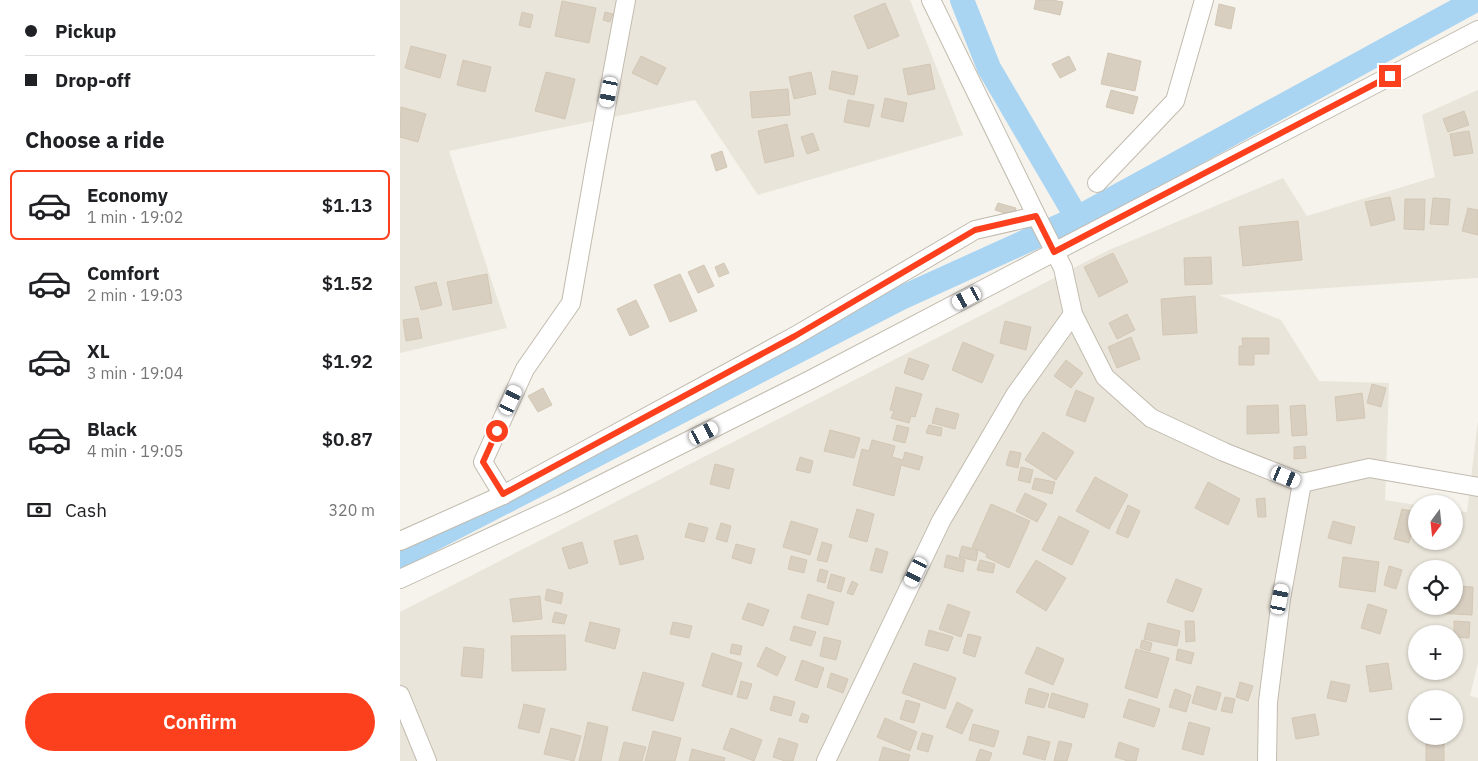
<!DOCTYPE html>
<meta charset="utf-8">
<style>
:root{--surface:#fff;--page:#f2f2f2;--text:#202124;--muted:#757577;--line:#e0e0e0;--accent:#fc3f1d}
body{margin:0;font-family:"IBM Plex Sans",sans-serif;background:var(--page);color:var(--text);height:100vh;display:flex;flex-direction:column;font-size:19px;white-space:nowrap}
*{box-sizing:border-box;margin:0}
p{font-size:16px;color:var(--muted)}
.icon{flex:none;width:28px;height:28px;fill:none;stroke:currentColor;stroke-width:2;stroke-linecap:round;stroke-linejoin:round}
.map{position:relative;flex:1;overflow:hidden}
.side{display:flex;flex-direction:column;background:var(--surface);width:400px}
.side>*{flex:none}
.banner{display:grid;align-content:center;height:110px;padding:0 25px;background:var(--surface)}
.needle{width:32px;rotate:195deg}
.tools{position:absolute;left:1008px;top:495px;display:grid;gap:10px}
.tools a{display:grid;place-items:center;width:55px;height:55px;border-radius:50%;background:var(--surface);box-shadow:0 1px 4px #0004;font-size:25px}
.end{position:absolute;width:22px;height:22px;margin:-11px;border:6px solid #fc3f1d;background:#fff;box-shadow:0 0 0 2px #fff}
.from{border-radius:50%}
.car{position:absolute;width:15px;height:30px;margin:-15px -8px;border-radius:6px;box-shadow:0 0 4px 1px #0007;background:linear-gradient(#fff 24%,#345 0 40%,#fff 0 76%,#345 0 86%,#fff 0)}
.banner b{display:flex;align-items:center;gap:18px;height:48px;font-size:19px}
.banner b+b{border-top:1px solid var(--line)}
.banner i{width:12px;height:12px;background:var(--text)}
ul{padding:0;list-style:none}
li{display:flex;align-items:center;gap:15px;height:70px;margin:0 10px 8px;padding:0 15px;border:2px solid transparent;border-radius:8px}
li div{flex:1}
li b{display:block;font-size:19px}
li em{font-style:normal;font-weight:600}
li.on{border-color:var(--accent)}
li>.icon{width:45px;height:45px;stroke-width:1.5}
h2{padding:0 25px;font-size:22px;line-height:60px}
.pay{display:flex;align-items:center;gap:12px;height:55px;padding:0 25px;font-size:19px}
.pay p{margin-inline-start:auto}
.action{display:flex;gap:10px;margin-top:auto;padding:10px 25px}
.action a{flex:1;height:58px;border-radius:30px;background:var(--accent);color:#fff;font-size:20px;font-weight:600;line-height:58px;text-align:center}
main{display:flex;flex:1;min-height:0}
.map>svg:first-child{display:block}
.residential{fill:#eae5da;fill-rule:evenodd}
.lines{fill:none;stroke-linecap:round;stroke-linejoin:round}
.canal{stroke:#a9d4f2;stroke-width:24}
.building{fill:#d8cfc1;stroke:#d3c7b4}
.minor-casing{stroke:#c2bbae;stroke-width:20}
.minor{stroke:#fff;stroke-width:18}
.route{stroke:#fc3f1d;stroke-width:6}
</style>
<main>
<section class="side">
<div class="banner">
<b><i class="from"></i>Pickup</b>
<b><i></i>Drop-off</b>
</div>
<h2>Choose a ride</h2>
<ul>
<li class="on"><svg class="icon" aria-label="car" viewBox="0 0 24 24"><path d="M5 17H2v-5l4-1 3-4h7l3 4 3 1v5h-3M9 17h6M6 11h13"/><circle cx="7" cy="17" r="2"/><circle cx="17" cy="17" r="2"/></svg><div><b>Economy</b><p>1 min · 19:02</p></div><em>$1.13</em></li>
<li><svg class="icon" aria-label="car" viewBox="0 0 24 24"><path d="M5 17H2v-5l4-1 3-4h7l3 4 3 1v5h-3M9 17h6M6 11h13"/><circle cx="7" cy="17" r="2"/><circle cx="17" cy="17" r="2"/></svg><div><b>Comfort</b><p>2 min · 19:03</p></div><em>$1.52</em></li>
<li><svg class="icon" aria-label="car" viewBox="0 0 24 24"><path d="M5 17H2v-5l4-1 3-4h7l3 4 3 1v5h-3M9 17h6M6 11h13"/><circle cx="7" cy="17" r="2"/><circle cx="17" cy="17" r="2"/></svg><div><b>XL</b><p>3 min · 19:04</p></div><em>$1.92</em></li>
<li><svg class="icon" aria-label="car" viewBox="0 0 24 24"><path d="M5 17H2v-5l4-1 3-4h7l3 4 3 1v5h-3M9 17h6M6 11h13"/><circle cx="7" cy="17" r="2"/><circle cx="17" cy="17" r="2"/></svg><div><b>Black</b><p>4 min · 19:05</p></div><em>$0.87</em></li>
</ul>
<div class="pay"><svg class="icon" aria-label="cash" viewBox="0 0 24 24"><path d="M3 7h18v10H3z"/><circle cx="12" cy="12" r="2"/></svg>Cash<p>320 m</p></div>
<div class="action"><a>Confirm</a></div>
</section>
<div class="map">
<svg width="1078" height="761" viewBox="0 0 1078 761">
<rect width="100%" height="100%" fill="#f6f3ec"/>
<!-- residential -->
<g class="residential">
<polygon points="0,0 510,0 563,135 358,195 295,100 49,151 107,328 0,353"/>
<path d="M1078,90V278L819,295L881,320L919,381L989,383L985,500L1016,505V541H1054V511L1067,512L1078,420V663L1070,696L1078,698V761H0V612L709,250L883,178L907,216L1035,177L1022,115ZM1016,569H1054V606H1016ZM1016,634H1054V671H1016ZM1016,699H1054V736H1016Z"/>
</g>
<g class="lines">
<!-- canal -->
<g class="canal">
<polyline points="562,0 589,68 677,218"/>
<polyline points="0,556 501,298 677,218 1076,0"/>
</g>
</g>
<!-- building -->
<g class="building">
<polygon points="636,0 652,0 663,2 660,15 634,9"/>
<polygon points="162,1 196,8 189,43 155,36"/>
<polygon points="485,3 499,36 468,49 454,16"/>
<polygon points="819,4 835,8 831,29 815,25"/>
<polygon points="122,12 133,15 130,28 119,25"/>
<polygon points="205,12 213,14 210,22 203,20"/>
<polygon points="11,46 46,55 40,78 5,68"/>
<polygon points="708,53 741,61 735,91 701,84"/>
<polygon points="241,56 266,68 257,85 232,73"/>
<polygon points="669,56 676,70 660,78 652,64"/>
<polygon points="63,60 91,67 85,92 57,85"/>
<polygon points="530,64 535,89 508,95 503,69"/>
<polygon points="432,71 458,76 454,95 429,89"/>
<polygon points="146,72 175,79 165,119 135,111"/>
<polygon points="411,72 416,94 394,99 389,77"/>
<polygon points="388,89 390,115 352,118 350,92"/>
<polygon points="711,90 738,97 733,114 706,107"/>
<polygon points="485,98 507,103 503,122 481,117"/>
<polygon points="448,100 474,105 469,127 444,122"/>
<polygon points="1,107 26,114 18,142 0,137"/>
<polygon points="1064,111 1069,125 1048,132 1043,119"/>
<polygon points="387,124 394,156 365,163 358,131"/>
<polygon points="1069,131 1073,153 1054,156 1050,134"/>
<polygon points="413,133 419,150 407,154 401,137"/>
<polygon points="322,151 327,167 316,171 311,155"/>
<polygon points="990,197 995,220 971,226 965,202"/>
<polygon points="1033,198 1050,199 1048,225 1030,224"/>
<polygon points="1005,199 1025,199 1024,230 1004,229"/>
<polygon points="598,203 616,208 614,216 595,210"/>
<polygon points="1068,208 1078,210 1078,235 1062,231"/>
<polygon points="898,221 902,260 843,266 839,227"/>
<polygon points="713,253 728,282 699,297 684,267"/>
<polygon points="811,257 812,284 785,285 784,258"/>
<polygon points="324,263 329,273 319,277 315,267"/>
<polygon points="304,265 314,286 298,293 288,272"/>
<polygon points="87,274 92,303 53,310 47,282"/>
<polygon points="280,274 297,311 270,322 254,285"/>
<polygon points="36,282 42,305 21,310 15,287"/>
<polygon points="795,296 797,333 763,335 761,299"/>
<polygon points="236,300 249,327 230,336 217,309"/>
<polygon points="727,314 735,330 717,339 709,323"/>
<polygon points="18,318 22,338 6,341 3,320"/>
<polygon points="605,321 631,327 626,350 600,343"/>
<polygon points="731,337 740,359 717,368 708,347"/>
<polygon points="842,338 869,338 869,354 854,354 854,365 839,365 839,346 843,346"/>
<polygon points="563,342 594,355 582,383 552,370"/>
<polygon points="509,358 529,365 523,380 504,373"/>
<polygon points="666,360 683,373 671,388 654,376"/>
<polygon points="972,384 986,388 981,407 967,403"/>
<polygon points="496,387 522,394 515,417 511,416 509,423 491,418 494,411 490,410"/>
<polygon points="143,388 152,405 138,412 128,396"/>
<polygon points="676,390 694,398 685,422 666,415"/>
<polygon points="962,393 965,418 937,421 935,397"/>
<polygon points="878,405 879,433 847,434 847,406"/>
<polygon points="905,405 907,435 892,436 890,406"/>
<polygon points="536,408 559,414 555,429 532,423"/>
<polygon points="497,425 509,428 505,443 493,440"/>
<polygon points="529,425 542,428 541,436 526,433"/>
<polygon points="430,430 460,438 454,458 424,451"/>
<polygon points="643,432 674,452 656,480 625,460"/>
<polygon points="472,440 495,446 492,457 503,460 505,452 523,457 519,470 501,465 494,496 453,485 462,449 469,451"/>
<polygon points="905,446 906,458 894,459 894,447"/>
<polygon points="610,451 621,453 618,468 606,465"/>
<polygon points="400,457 413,461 410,473 396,470"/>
<polygon points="315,464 334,469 329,489 310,484"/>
<polygon points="621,467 633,470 630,483 618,480"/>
<polygon points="695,477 728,495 709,529 676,511"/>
<polygon points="635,478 655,482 652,494 632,489"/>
<polygon points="808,482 840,499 828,525 795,508"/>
<polygon points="625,493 647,504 637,522 616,511"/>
<polygon points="865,498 866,517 858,517 856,499"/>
<polygon points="591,504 630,521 609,568 586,557 587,554 572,547"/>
<polygon points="728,505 740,511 728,538 716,533"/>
<polygon points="457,509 474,514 467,542 449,537"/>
<polygon points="1002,509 1016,512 1009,543 994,539"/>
<polygon points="659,516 689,531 672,565 642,550"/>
<polygon points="391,521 418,529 410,555 383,547"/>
<polygon points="933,521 955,527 951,544 928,538"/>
<polygon points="289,523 308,528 304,542 285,537"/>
<polygon points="321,523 331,526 327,542 316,539"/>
<polygon points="237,535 244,559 220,565 214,541"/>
<polygon points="182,542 188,563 169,569 162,548"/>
<polygon points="422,542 432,545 427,562 417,560"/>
<polygon points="336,544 355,549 351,564 332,558"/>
<polygon points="562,546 578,550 576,561 559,557"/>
<polygon points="476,548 488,552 482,573 470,570"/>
<polygon points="547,555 565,560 563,572 544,567"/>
<polygon points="391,556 407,560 404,573 388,569"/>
<polygon points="943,557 979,562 975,592 939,587"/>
<polygon points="580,560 595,564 593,573 577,570"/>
<polygon points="636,560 666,578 646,611 616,592"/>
<polygon points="989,566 1002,570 996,589 984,585"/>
<polygon points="420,569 428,571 425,583 417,581"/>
<polygon points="431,574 445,578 441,592 427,588"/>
<polygon points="776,579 802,589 793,612 767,602"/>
<polygon points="452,581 458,584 453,595 447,593"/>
<polygon points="1054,586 1073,587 1072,615 1038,613 1038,606 1054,606"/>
<polygon points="147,589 163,593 161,604 145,600"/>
<polygon points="408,594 434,602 428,625 401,618"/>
<polygon points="140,596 142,619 113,622 110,599"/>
<polygon points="348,603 369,610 363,626 342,619"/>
<polygon points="548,604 570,612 561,637 539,629"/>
<polygon points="968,604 987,610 980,634 961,628"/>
<polygon points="155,612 167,615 164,624 152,622"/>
<polygon points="785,621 794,621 795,641 786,642"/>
<polygon points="1054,621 1070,622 1069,638 1054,637"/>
<polygon points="190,622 220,629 215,649 185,641"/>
<polygon points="273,622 292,626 289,638 270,634"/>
<polygon points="748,623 780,631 777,646 744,639"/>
<polygon points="394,626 416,632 411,646 390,640"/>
<polygon points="529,630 553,637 548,651 525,645"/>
<polygon points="568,634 581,637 575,657 563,653"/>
<polygon points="165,635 166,670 112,671 111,636"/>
<polygon points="424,637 441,641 436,660 420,656"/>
<polygon points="742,640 752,643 750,651 740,648"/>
<polygon points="332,644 342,646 340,655 330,653"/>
<polygon points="64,647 84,649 82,678 61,676"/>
<polygon points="366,647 386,657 377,676 357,666"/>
<polygon points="637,647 664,659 653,685 625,673"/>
<polygon points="736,649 769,658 757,698 725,688"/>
<polygon points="778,649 794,653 791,664 776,660"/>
<polygon points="312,653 342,663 332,695 302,686"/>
<polygon points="402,660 424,668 417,688 395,680"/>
<polygon points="514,663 556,678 545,709 502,693"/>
<polygon points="988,663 992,689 970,692 966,666"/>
<polygon points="243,672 284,683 273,721 232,710"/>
<polygon points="431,673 448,679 443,693 427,687"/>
<polygon points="341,681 352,684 347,699 337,697"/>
<polygon points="931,681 950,685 946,702 927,698"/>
<polygon points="840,682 853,686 848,701 836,697"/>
<polygon points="797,686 821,693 816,710 792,703"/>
<polygon points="629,688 649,694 644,708 625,703"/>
<polygon points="775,689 791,695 786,712 769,707"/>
<polygon points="652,693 688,704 684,718 648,707"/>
<polygon points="374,696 395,702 391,716 370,710"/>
<polygon points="825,697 835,699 832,713 821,711"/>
<polygon points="729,699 760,709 754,727 723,717"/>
<polygon points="506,700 520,704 514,723 500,719"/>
<polygon points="557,702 573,710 562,734 546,727"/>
<polygon points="124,704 145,709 139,733 118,728"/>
<polygon points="402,713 409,716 407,723 399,721"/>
<polygon points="915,714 919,735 896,739 892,718"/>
<polygon points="485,718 517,732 510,751 477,737"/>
<polygon points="188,722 208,727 201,761 179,761"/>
<polygon points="789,722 810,728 803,755 782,749"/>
<polygon points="573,724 599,731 594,747 569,740"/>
<polygon points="151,728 181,736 174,761 144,754"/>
<polygon points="331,728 362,740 354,761 323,749"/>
<polygon points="253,731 281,738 275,761 245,761"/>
<polygon points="522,733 533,736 528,752 517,749"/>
<polygon points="628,736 650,742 645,760 623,754"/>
<polygon points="379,738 398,744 393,761 385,761 373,757"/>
<polygon points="659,741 672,744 667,761 654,761"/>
<polygon points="224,742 246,747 242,761 219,761"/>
<polygon points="719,742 739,749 736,761 728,761 715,757"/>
<rect x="1026" y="744" width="18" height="17"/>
<polygon points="483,747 510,755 508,761 479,761"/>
<polygon points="292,749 325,758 324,761 289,761"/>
<polygon points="580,749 592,753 589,761 576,761"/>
</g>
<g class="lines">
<defs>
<g id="minor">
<polyline points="531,0 637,217 663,268 673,314 705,377 751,418 824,452 902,483 881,599 868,702 867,761"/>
<polyline points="697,183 775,101 804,0"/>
<polyline points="902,483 969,468 1078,487"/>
<polyline points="103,495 83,462 125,369 171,303 196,161 226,0"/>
<polyline points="0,541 103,495 395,336 575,230 636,216"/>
<polyline points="0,579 162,504 410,380 1078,30"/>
<polyline points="0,695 27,761"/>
<polyline points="426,761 541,521 615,395 673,314"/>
</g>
</defs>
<!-- minor casing -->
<use href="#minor" class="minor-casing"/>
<!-- minor -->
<use href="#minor" class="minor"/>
</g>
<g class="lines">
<!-- route -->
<polyline class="route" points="97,431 83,462 103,494 395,336 575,230 636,216 654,252 990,76"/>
</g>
</svg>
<div class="tools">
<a><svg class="needle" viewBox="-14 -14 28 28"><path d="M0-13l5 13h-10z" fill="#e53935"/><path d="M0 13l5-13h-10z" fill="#757577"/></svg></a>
<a><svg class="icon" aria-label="locate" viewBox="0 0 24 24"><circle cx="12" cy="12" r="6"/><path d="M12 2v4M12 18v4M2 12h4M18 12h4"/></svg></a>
<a>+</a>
<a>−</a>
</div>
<i class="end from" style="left:97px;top:431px"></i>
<i class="end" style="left:990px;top:76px"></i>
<i class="car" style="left:209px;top:92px;rotate:191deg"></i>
<i class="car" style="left:567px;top:298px;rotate:242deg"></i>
<i class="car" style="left:111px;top:400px;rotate:25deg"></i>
<i class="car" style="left:304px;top:433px;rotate:63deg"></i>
<i class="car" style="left:886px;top:477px;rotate:112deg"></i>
<i class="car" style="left:516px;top:572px;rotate:206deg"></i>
<i class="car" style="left:880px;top:599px;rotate:11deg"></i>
</div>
</main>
